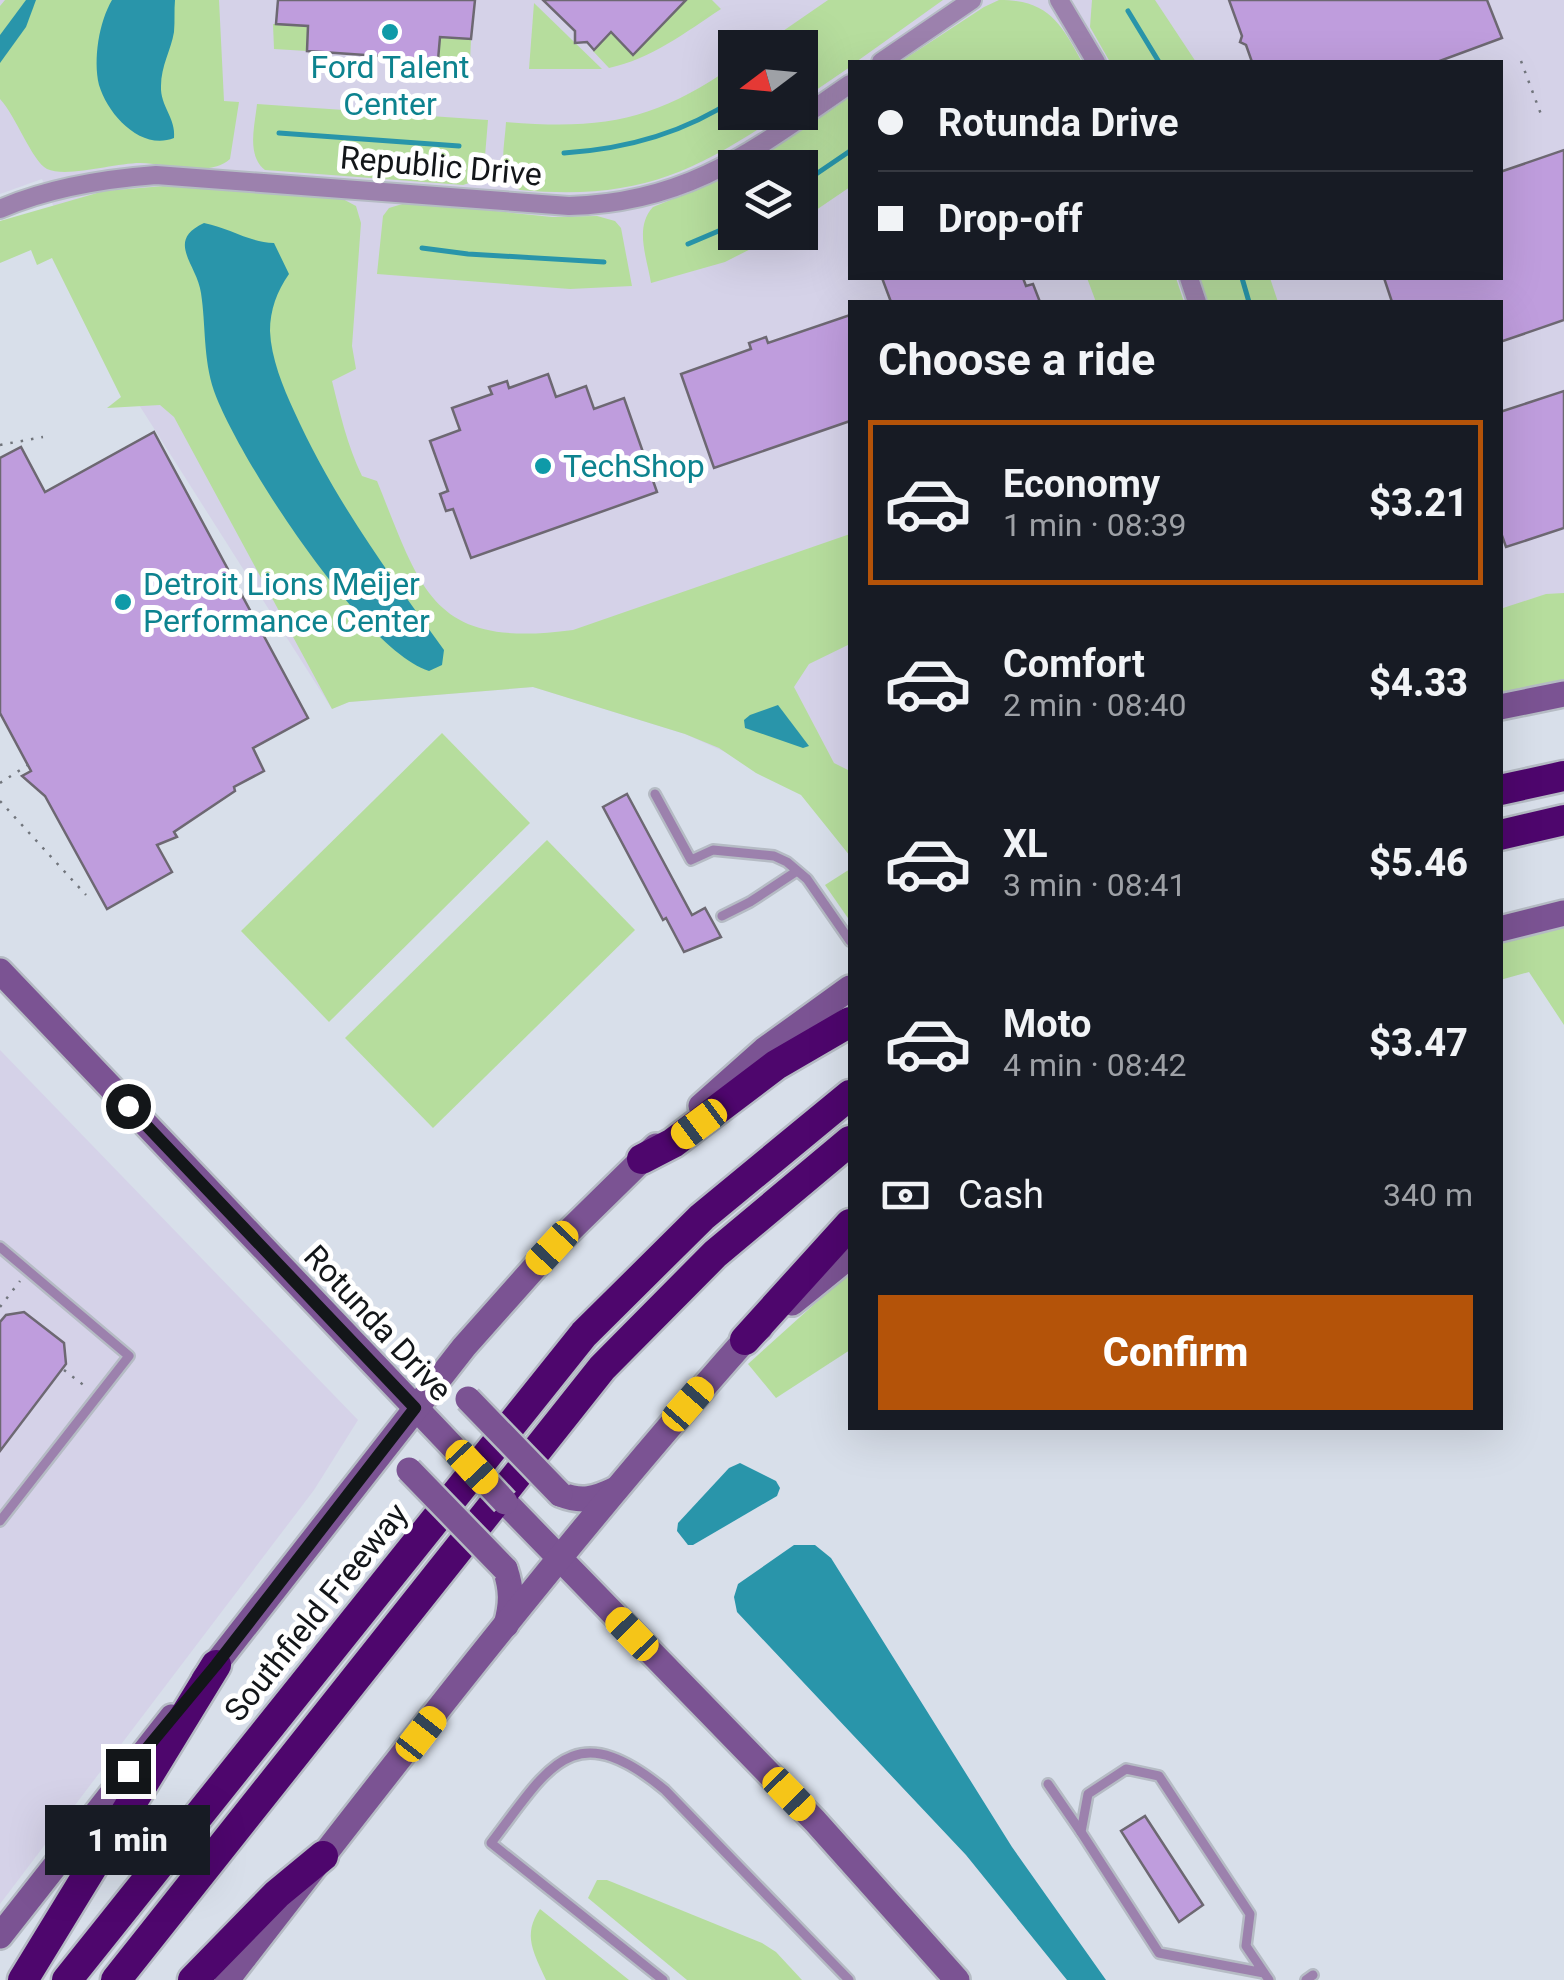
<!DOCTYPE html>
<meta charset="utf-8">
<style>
:root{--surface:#171b24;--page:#20242c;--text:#f1f3f6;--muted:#9ea1a6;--line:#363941;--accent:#b45309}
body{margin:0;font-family:Roboto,sans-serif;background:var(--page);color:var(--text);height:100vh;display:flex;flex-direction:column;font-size:38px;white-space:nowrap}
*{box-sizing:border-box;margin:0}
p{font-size:32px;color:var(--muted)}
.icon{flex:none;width:55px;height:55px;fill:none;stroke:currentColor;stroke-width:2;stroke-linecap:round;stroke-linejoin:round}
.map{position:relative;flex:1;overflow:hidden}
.drawer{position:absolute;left:848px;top:300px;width:655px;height:1130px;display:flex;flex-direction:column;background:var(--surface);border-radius:0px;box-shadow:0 10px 40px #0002}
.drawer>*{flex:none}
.banner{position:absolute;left:848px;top:60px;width:655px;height:220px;border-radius:0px;box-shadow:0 10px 40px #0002;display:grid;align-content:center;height:220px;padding:0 30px;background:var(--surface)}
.needle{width:65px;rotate:254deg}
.controls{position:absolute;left:718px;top:30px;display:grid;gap:20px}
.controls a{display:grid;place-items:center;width:100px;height:100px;border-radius:0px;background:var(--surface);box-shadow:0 10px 40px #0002;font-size:50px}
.end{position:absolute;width:45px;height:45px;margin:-22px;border:12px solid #131619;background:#fff;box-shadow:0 0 0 5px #fff}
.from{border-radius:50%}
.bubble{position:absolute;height:70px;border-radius:0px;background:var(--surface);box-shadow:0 10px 40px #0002;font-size:32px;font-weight:800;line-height:70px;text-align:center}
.car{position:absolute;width:30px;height:60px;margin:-30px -15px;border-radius:12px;box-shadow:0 0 8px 2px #0007;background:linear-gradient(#f5c518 24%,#345 0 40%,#f5c518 0 76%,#345 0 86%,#f5c518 0)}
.banner b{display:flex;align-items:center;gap:35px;height:95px;font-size:38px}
.banner b+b{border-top:2px solid var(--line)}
.banner i{width:25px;height:25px;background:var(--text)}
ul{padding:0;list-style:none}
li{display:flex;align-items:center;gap:30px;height:165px;margin:0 20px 15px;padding:0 10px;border:5px solid transparent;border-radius:0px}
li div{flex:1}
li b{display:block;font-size:38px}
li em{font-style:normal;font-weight:800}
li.on{border-color:var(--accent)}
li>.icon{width:90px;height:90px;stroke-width:1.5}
h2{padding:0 30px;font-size:45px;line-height:120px}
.pay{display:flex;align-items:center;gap:25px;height:110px;padding:0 30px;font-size:38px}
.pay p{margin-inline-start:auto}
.action{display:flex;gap:20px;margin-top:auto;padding:20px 30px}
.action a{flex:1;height:115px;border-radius:0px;background:var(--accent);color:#fff;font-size:40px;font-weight:800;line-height:115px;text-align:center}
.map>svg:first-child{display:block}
.commercial{fill:#d5d2e8;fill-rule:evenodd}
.green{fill:#b6dd9d}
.water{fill:#2995aa}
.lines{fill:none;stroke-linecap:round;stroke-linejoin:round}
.stream{stroke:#2995aa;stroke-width:5}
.building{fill:#bf9ddd;stroke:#6d6872;stroke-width:2.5}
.lane-casing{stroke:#b5bbc4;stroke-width:14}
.street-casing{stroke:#b5bbc4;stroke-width:22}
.secondary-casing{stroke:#b5bbc4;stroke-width:30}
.highway-casing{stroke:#b5bbc4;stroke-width:35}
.path{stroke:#71757c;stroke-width:2.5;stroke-dasharray:2.5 8;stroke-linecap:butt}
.lane{stroke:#9c81ad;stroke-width:9}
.street{stroke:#9c81ad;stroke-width:18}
.secondary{stroke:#7b5393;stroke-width:25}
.highway{stroke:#4e066d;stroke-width:30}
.secondary-bridge-casing{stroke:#b5bbc4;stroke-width:30;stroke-linecap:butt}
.secondary-bridge{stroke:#7b5393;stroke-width:25}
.route{stroke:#131619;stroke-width:12}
.culture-dot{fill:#0f9aa8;stroke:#fff;stroke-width:4}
.labels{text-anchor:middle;stroke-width:10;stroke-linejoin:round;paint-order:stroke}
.culture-label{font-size:32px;fill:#0d838f;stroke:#fff;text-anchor:start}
.street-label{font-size:32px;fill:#131619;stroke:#fff}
</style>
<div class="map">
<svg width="1564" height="1980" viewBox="0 0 1564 1980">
<rect width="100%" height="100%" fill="#d8dfea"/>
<!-- commercial -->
<g class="commercial">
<path d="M0,0H1564V685L1500,699V302H850V808L685,734L533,687L349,702L332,709L134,397L42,179L0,194ZM735,48H800V112H735ZM850,62H1500V278H850ZM735,168H800V232H735Z"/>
<polygon points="0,1050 358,1420 314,1490 0,1904"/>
</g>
<!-- green -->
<g class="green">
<path d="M5,0H219L224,101L239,102L230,159C210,178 166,163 140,163C115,163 67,178 47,169C32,161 16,116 0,99V6Z"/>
<path d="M686,0H712L721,9C686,32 651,59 609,68L593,51L611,32L632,54Z"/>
<polygon points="828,0 943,0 856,62 850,62 850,67 800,101 800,48 760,47"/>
<path d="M999,0C1048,0 1060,22 1082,62H900L984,7Z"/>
<polygon points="1092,0 1155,0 1196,62 1110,62 1090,27"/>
<polygon points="534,3 602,69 529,69"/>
<polygon points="273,24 308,26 307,51 274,49"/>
<polygon points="440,37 471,39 470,62 438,60"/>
<path d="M735,65V112L783,113C689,176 635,200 520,190C495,178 505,146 506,122C604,130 654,121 735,65Z"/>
<polygon points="850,96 850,187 800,221 800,168 745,167"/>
<path d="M257,104L488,120L484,168L478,180L463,185L265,170C246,155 255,125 257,104Z"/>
<path d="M735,174V232L782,233L725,262L651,283C647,258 634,227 653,207Z"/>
<path d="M164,186L341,198L356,206L361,223L352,346L356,369L332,381C340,413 347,445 362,476L377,481C422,592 432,649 573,630L850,534V644L809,664L794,687L834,763L850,771V856L801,795L756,773L719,748L685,734L533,687L349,702L332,709L174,417L160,405L107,408L121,397L52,258L37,265L31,250L0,263V221L104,191Z"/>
<polygon points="409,202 552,217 597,216 615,221 621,228 632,286 570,289 377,274 383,216 389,208"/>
<polygon points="1087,278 1176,278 1184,302 1096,302"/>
<polygon points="1200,278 1270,278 1278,302 1208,302"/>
<polygon points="1564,593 1564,681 1500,695 1500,609 1546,594"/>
<polygon points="442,733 530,823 329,1022 241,931"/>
<polygon points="547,840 635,930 433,1128 345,1038"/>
<polygon points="850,869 850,921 825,885"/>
<polygon points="1564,924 1564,1025 1529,972 1500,980 1500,940"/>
<polygon points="850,1272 850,1350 776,1398 748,1364"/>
<polygon points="597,1880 607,1880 762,1943 776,1952 802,1980 687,1980 588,1898"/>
<path d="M540,1909L629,1980H546C534,1953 522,1935 540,1909Z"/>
</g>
<!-- water -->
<g class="water">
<polygon points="26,0 36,0 26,27 0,63 0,35"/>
<path d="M112,0H175C174,10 175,21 174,32C171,50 161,66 161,86C160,106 176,118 174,138C141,151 108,115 99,85C93,59 99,22 112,0Z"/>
<path d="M204,223C230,228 248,242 274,243L289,274C277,291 270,310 270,331C271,358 283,387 294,411C333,498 389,574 444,650L442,665L429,671C363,650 238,458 214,391C203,358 206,326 201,293C197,264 165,241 204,223Z"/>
<polygon points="778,705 809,746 803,748 745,728 744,720 750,715"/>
<polygon points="740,1463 776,1481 780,1488 777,1496 693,1545 688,1545 677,1531 678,1523 729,1468"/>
<polygon points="794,1545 815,1545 831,1558 1012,1847 1106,1980 1067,1980 966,1855 737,1612 734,1597 738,1584"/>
</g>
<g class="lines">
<!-- stream -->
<g class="stream">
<polyline points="1128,11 1159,62"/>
<polyline points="279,133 459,146"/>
<path d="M564,153C626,149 684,133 735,99"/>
<polyline points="800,185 850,151"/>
<polyline points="688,244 735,224"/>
<polyline points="422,248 468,254 604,262"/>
<polyline points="1242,278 1249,302"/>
</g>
</g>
<!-- building -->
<g class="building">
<polygon points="278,0 475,0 471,39 440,37 438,60 307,51 308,26 276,24"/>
<polygon points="543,0 686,0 633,55 611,32 594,50 587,42 575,43 575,31"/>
<polygon points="1229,0 1487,0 1502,38 1437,62 1252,62 1246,45 1240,42 1242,36"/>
<polygon points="1564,150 1564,320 1500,342 1500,302 1392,302 1384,278 1500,278 1500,172"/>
<polygon points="882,278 1023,278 1026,286 1033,284 1040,302 891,302"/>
<polygon points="850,315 850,421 714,468 681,374 751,349 749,343 766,337 768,343"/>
<polygon points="548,374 556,397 586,386 594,409 624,398 657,492 471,558 453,509 446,511 440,494 448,491 430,441 460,430 452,408 492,394 489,387 507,381 509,388"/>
<polygon points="1564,391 1564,528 1506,547 1500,530 1500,412"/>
<polygon points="154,432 308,718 253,748 264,771 234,787 235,791 174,832 177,837 157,845 172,872 107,909 45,796 22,776 31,771 0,713 0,458 21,447 45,492"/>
<polygon points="627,794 692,915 705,908 721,937 684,952 666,918 663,920 603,807"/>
<polygon points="24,1312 64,1343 66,1364 0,1451 0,1322 6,1315"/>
<polygon points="1145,1816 1203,1905 1179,1922 1121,1831"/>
</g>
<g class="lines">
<defs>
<g id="lane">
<polyline points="655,794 691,860 713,850 774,856 787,862 807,879 850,941"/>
<polyline points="722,916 750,902 797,871"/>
<polyline points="0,1247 129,1356 0,1521"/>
<polyline points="1048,1784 1081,1832"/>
<polyline points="1264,1973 1159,1953 1081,1832 1088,1794 1126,1769 1159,1776 1250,1914 1246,1946 1269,1980"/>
<path d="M663,1980L491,1843C548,1769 572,1713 665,1790L849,1980"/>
<polyline points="1306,1980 1313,1975"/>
</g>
<g id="street">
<polyline points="1059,0 1096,62"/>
<polyline points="881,62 972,0"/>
<path d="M0,209C48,188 103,179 156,175L569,206C690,203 755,149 850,84"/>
<polyline points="1189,278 1197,302"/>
</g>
<g id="secondary">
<polyline points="1500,707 1564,694"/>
<polyline points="1500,929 1564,913"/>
<polyline points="0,971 472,1467"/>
<polyline points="701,1106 764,1050 850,988"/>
<polyline points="792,1303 850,1256"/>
<path d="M560,1494C582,1503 595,1499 616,1489"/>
<polyline points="505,1502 815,1821 957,1980"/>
<path d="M505,1569C512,1589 512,1604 506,1625"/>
<polyline points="204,1679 464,1347 552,1248 656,1146"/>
<polyline points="0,1936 172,1717"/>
<path d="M227,1980C395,1763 563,1545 745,1340L760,1328"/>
</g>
<g id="highway">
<polyline points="1500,790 1564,776"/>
<polyline points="1500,835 1564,820"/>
<polyline points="642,1159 673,1143 776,1065 850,1022"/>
<polyline points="745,1340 850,1224"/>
<polyline points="23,1980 216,1665"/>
<polyline points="67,1980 584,1334 702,1217 850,1095"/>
<polyline points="116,1980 602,1368 715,1254 850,1141"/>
<polyline points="193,1980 277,1894 323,1856"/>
</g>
</defs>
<!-- lane casing -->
<use href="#lane" class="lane-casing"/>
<!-- street casing -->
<use href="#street" class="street-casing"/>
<!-- secondary casing -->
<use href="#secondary" class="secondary-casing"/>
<!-- highway casing -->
<use href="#highway" class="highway-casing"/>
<!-- path -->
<g class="path">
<polyline points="1521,61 1542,117"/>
<polyline points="0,445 43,437"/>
<polyline points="0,783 28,765"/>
<polyline points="0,801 86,895"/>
<polyline points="0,1307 20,1281"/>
<polyline points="64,1370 86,1387"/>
</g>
<!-- lane -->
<use href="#lane" class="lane"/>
<!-- street -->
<use href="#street" class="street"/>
<!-- secondary -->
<use href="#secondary" class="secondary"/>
<!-- highway -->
<use href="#highway" class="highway"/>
<defs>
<g id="secondary-bridge">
<polyline points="468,1399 560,1494"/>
<polyline points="472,1467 505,1502"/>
<polyline points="409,1470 505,1569"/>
</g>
</defs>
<!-- secondary-bridge casing -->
<use href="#secondary-bridge" class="secondary-bridge-casing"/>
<!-- secondary-bridge -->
<use href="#secondary-bridge" class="secondary-bridge"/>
</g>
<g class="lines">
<!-- route -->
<polyline class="route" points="128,1771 216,1665 415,1408 128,1106"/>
</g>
<!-- markers -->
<g class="culture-dot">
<circle cx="390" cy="32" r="10"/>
<circle cx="543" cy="466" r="10"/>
<circle cx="123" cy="602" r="10"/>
</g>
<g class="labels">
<!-- culture labels -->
<g class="culture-label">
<text x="390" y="78" text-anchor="middle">Ford Talent<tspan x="390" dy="37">Center</tspan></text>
<text x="563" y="477">TechShop</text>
<text x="143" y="595">Detroit Lions Meijer<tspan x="143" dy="37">Performance Center</tspan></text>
</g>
<!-- street labels -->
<g class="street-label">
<text transform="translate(441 166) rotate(5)" y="11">Republic Drive</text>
<text transform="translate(378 1323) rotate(47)" y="11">Rotunda Drive</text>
<text transform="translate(316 1612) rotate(-51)" y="11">Southfield Freeway</text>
</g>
</g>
</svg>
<div class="controls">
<a><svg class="needle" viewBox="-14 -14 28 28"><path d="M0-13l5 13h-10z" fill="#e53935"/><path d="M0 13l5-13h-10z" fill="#9ea1a6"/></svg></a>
<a><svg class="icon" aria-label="layers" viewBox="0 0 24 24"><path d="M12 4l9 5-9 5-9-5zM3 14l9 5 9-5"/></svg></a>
</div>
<i class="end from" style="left:128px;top:1106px"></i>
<i class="end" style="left:128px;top:1771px"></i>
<div class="bubble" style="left:45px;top:1805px;width:165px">1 min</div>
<i class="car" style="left:699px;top:1124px;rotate:233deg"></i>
<i class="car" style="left:552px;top:1248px;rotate:223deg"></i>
<i class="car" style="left:688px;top:1404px;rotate:41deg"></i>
<i class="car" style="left:472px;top:1467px;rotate:137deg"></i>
<i class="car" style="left:632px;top:1634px;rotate:316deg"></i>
<i class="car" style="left:421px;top:1734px;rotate:38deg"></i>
<i class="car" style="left:789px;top:1794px;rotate:136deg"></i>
<div class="banner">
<b><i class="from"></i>Rotunda Drive</b>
<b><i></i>Drop-off</b>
</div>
<section class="drawer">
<h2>Choose a ride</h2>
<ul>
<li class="on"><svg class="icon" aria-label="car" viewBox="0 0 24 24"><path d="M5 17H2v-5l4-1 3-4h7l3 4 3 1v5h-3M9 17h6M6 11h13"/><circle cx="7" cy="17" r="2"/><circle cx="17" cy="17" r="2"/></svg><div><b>Economy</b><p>1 min · 08:39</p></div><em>$3.21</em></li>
<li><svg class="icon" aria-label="car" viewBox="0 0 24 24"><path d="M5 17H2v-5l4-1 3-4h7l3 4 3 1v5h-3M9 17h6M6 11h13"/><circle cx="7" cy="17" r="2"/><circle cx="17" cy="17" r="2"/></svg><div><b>Comfort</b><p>2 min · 08:40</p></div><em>$4.33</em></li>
<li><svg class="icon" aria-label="car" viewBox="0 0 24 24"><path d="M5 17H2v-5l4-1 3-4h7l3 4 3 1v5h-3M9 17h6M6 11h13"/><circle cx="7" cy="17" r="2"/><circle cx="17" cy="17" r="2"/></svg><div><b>XL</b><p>3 min · 08:41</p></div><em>$5.46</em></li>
<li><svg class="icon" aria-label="car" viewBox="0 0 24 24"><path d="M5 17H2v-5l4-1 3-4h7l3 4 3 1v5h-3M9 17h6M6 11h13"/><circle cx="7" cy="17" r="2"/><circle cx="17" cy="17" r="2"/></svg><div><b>Moto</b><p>4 min · 08:42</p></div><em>$3.47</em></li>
</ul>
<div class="pay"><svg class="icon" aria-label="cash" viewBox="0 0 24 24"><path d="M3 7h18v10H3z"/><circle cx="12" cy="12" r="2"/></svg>Cash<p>340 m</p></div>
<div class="action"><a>Confirm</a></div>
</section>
</div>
